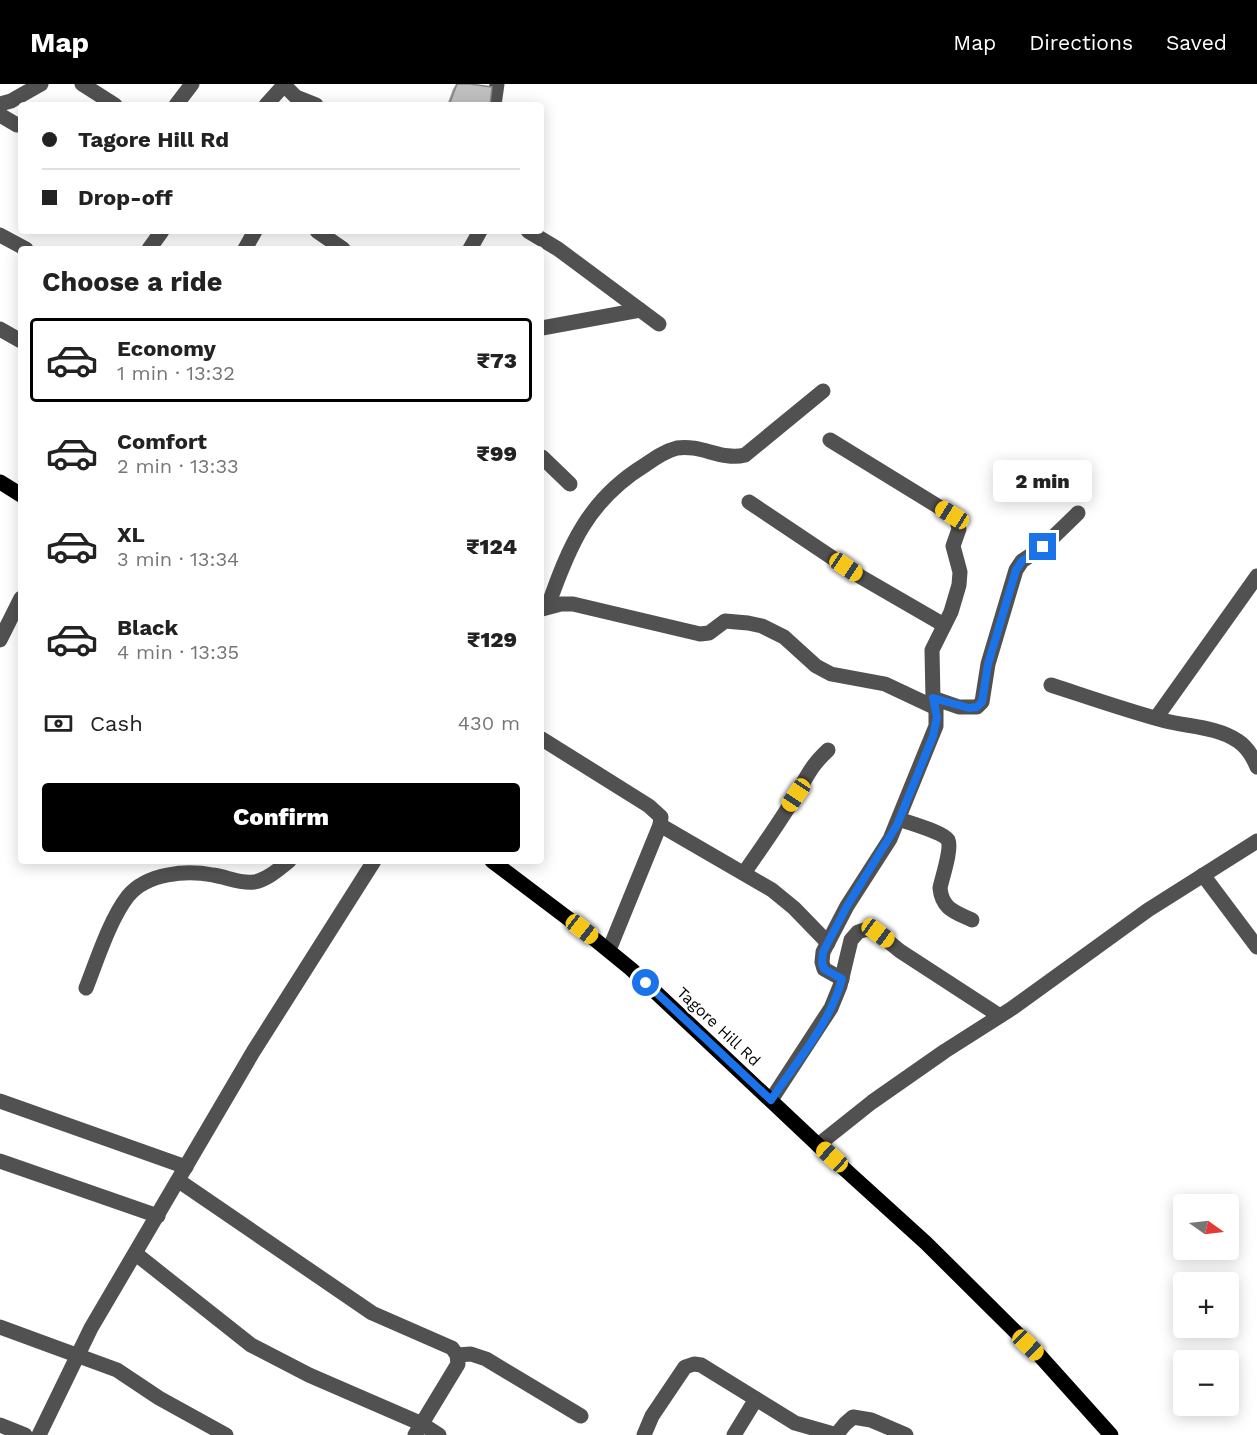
<!DOCTYPE html>
<meta charset="utf-8">
<style>
:root{--surface:#fff;--page:#f6f6f6;--text:#222;--muted:#767676;--line:#e0e0e0;--accent:#000}
body{margin:0;font-family:"Work Sans",sans-serif;background:var(--page);color:var(--text);height:100vh;display:flex;flex-direction:column;font-size:22px;white-space:nowrap}
*{box-sizing:border-box;margin:0}
p{font-size:20px;color:var(--muted)}
.icon{flex:none;width:33px;height:33px;fill:none;stroke:currentColor;stroke-width:2;stroke-linecap:round;stroke-linejoin:round}
.map{position:relative;flex:1;overflow:hidden}
.side{position:absolute;left:18px;top:162px;width:526px;height:618px;display:flex;flex-direction:column;background:var(--surface);border-radius:6px;box-shadow:0 3px 15px #0003}
.side>*{flex:none}
.guide{position:absolute;left:18px;top:18px;width:526px;height:132px;border-radius:6px;box-shadow:0 3px 15px #0003;display:grid;align-content:center;height:132px;padding:0 24px;background:var(--surface)}
.needle{width:39px;rotate:104deg}
.buttons{position:absolute;left:1173px;top:1110px;display:grid;gap:12px}
.buttons a{display:grid;place-items:center;width:66px;height:66px;border-radius:6px;background:var(--surface);box-shadow:0 3px 15px #0003;font-size:30px}
.end{position:absolute;width:27px;height:27px;margin:-14px;border:8px solid #1a73e8;background:#fff;box-shadow:0 0 0 3px #fff}
.from{border-radius:50%}
.bubble{position:absolute;height:42px;border-radius:6px;background:var(--surface);box-shadow:0 3px 15px #0003;font-size:20px;font-weight:800;line-height:42px;text-align:center}
.car{position:absolute;width:18px;height:36px;margin:-18px -9px;border-radius:8px;box-shadow:0 0 4px 2px #0007;background:linear-gradient(#f5c518 24%,#345 0 40%,#f5c518 0 76%,#345 0 86%,#f5c518 0)}
.guide b{display:flex;align-items:center;gap:21px;height:57px;font-size:22px}
.guide b+b{border-top:2px solid var(--line)}
.guide i{width:15px;height:15px;background:var(--text)}
ul{padding:0;list-style:none}
li{display:flex;align-items:center;gap:18px;height:84px;margin:0 12px 9px;padding:0 12px;border:3px solid transparent;border-radius:6px}
li div{flex:1}
li b{display:block;font-size:22px}
li em{font-style:normal;font-weight:800}
li.selected{border-color:var(--accent)}
li>.icon{width:54px;height:54px;stroke-width:1.5}
h2{padding:0 24px;font-size:27px;line-height:72px}
.pay{display:flex;align-items:center;gap:15px;height:66px;padding:0 24px;font-size:22px}
.pay p{margin-inline-start:auto}
.action{display:flex;gap:12px;margin-top:auto;padding:12px 24px}
.action a{flex:1;height:69px;border-radius:6px;background:var(--accent);color:#fff;font-size:24px;font-weight:800;line-height:69px;text-align:center}
header{display:flex;align-items:center;gap:36px;box-sizing:border-box;height:84px;padding:0 30px;background:var(--accent);color:#fff}
header strong{font-size:28px}
nav{display:flex;gap:33px;margin-inline-start:auto;font-size:21px}
.map>svg:first-child{display:block}
.lines{fill:none;stroke-linecap:round;stroke-linejoin:round}
.minor{stroke:#515151;stroke-width:15}
.major{stroke:#000;stroke-width:15}
.wall{fill:#a5a5a5}
.building{fill:#c0c0c0;stroke:#868686;stroke-width:1.5}
.route{stroke:#1a73e8;stroke-width:8}
.labels{text-anchor:middle;stroke-width:4.5;stroke-linejoin:round;paint-order:stroke}
.street-label{font-size:16px;fill:#000;stroke:#fff}
</style>
<header>
<strong>Map</strong>
<nav><a>Map</a><a>Directions</a><a>Saved</a></nav>
</header>
<div class="map">
<svg width="1257" height="1351" viewBox="0 0 1257 1351">
<rect width="100%" height="100%" fill="#fff"/>
<g class="lines">
<!-- minor -->
<g class="minor">
<polyline points="82,0 115,21"/>
<polyline points="283,0 296,13 316,21"/>
<polyline points="0,20 11,17 41,0"/>
<polyline points="176,21 192,0"/>
<polyline points="266,21 284,1"/>
<polyline points="494,21 497,0"/>
<polyline points="0,31 17,41"/>
<polyline points="317,147 343,165"/>
<polyline points="528,147 558,165 659,240"/>
<polyline points="0,151 26,165"/>
<polyline points="149,165 162,147"/>
<polyline points="245,165 255,147"/>
<polyline points="470,165 480,147"/>
<polyline points="542,244 640,226"/>
<polyline points="0,245 21,257"/>
<polyline points="830,356 952,431 957,437 959,445 953,462 960,488 959,501 951,528 932,566 933,614 936,624 936,642 890,755 847,822 823,868 822,878 824,885 842,895"/>
<polyline points="542,373 570,400"/>
<polyline points="749,418 861,493 944,541"/>
<path d="M548,522C569,462 588,416 645,381C655,374 665,367 677,364C701,360 722,377 745,371L823,307"/>
<polyline points="542,525 561,520 573,520 700,550 709,549 725,537 748,539 762,542 784,553 816,582 831,590 885,600 936,624"/>
<polyline points="0,556 21,514"/>
<path d="M1051,601C1088,613 1125,626 1162,636C1187,643 1216,642 1238,657C1247,663 1253,673 1257,683"/>
<polyline points="933,614 959,623 977,623 982,618 988,580 1016,486 1022,477 1043,463 1078,429"/>
<polyline points="1156,634 1257,492"/>
<polyline points="542,655 649,722 661,733 660,741 609,866"/>
<path d="M899,735C909,739 943,748 948,756C952,765 942,794 940,804C942,825 955,828 972,836"/>
<polyline points="660,741 772,806 794,824 828,859"/>
<path d="M744,789C762,763 780,738 796,711C808,691 810,683 828,666"/>
<polyline points="1203,791 1257,863"/>
<path d="M86,904C97,876 110,835 128,812C147,789 186,786 213,791C227,793 240,800 254,798C267,796 279,785 289,777"/>
<polyline points="771,1016 831,924 840,902 851,856 858,848 867,845 878,849 900,867 1000,932"/>
<polyline points="0,1017 186,1083"/>
<polyline points="818,1061 872,1018 945,967 1011,925 1148,826 1257,757"/>
<polyline points="0,1077 158,1132"/>
<polyline points="179,1097 372,1229 452,1264 457,1271 458,1280 415,1351"/>
<polyline points="136,1170 251,1261 309,1291 422,1340 439,1351"/>
<polyline points="0,1243 117,1286 159,1314 226,1351"/>
<polyline points="457,1271 471,1270 486,1275 581,1332"/>
<polyline points="0,1341 25,1351"/>
<polyline points="39,1351 91,1244 253,968 374,777"/>
<polyline points="644,1351 652,1332 685,1283 694,1280 701,1281 795,1339 837,1351"/>
<polyline points="734,1351 756,1315"/>
<polyline points="836,1351 845,1340 853,1333 871,1336 906,1351"/>
</g>
<!-- major -->
<g class="major">
<polyline points="0,398 21,411"/>
<polyline points="492,777 582,845 631,885 818,1061 926,1159 1040,1272 1111,1351"/>
</g>
</g>
<!-- wall -->
<polygon class="wall" points="456,0 470,0 490,21 447,21 453,5"/>
<!-- building -->
<polygon class="building" points="457,0 470,0 492,3 490,21 449,21"/>
<g class="lines">
<!-- route -->
<path class="route" d="M646,899L771,1016C796,978 830,940 842,895L824,885L822,879L823,868L847,822L897,741L933,652L937,633L933,614L969,624L977,623L982,618L988,580L1016,486L1022,477L1043,463"/>
</g>
<g class="labels">
<!-- street labels -->
<g class="street-label">
<text transform="translate(719 942) rotate(43)" y="6">Tagore Hill Rd</text>
</g>
</g>
</svg>
<div class="buttons">
<a><svg class="needle" viewBox="-14 -14 28 28"><path d="M0-13l5 13h-10z" fill="#e53935"/><path d="M0 13l5-13h-10z" fill="#767676"/></svg></a>
<a>+</a>
<a>−</a>
</div>
<i class="end from" style="left:646px;top:899px"></i>
<i class="end" style="left:1043px;top:463px"></i>
<div class="bubble" style="left:993px;top:376px;width:99px">2 min</div>
<i class="car" style="left:952px;top:431px;rotate:302deg"></i>
<i class="car" style="left:846px;top:483px;rotate:124deg"></i>
<i class="car" style="left:796px;top:711px;rotate:214deg"></i>
<i class="car" style="left:582px;top:845px;rotate:128deg"></i>
<i class="car" style="left:878px;top:849px;rotate:126deg"></i>
<i class="car" style="left:832px;top:1073px;rotate:312deg"></i>
<i class="car" style="left:1028px;top:1261px;rotate:134deg"></i>
<div class="guide">
<b><i class="from"></i>Tagore Hill Rd</b>
<b><i></i>Drop-off</b>
</div>
<section class="side">
<h2>Choose a ride</h2>
<ul>
<li class="selected"><svg class="icon" aria-label="car" viewBox="0 0 24 24"><path d="M5 17H2v-5l4-1 3-4h7l3 4 3 1v5h-3M9 17h6M6 11h13"/><circle cx="7" cy="17" r="2"/><circle cx="17" cy="17" r="2"/></svg><div><b>Economy</b><p>1 min · 13:32</p></div><em>₹73</em></li>
<li><svg class="icon" aria-label="car" viewBox="0 0 24 24"><path d="M5 17H2v-5l4-1 3-4h7l3 4 3 1v5h-3M9 17h6M6 11h13"/><circle cx="7" cy="17" r="2"/><circle cx="17" cy="17" r="2"/></svg><div><b>Comfort</b><p>2 min · 13:33</p></div><em>₹99</em></li>
<li><svg class="icon" aria-label="car" viewBox="0 0 24 24"><path d="M5 17H2v-5l4-1 3-4h7l3 4 3 1v5h-3M9 17h6M6 11h13"/><circle cx="7" cy="17" r="2"/><circle cx="17" cy="17" r="2"/></svg><div><b>XL</b><p>3 min · 13:34</p></div><em>₹124</em></li>
<li><svg class="icon" aria-label="car" viewBox="0 0 24 24"><path d="M5 17H2v-5l4-1 3-4h7l3 4 3 1v5h-3M9 17h6M6 11h13"/><circle cx="7" cy="17" r="2"/><circle cx="17" cy="17" r="2"/></svg><div><b>Black</b><p>4 min · 13:35</p></div><em>₹129</em></li>
</ul>
<div class="pay"><svg class="icon" aria-label="cash" viewBox="0 0 24 24"><path d="M3 7h18v10H3z"/><circle cx="12" cy="12" r="2"/></svg>Cash<p>430 m</p></div>
<div class="action"><a>Confirm</a></div>
</section>
</div>
